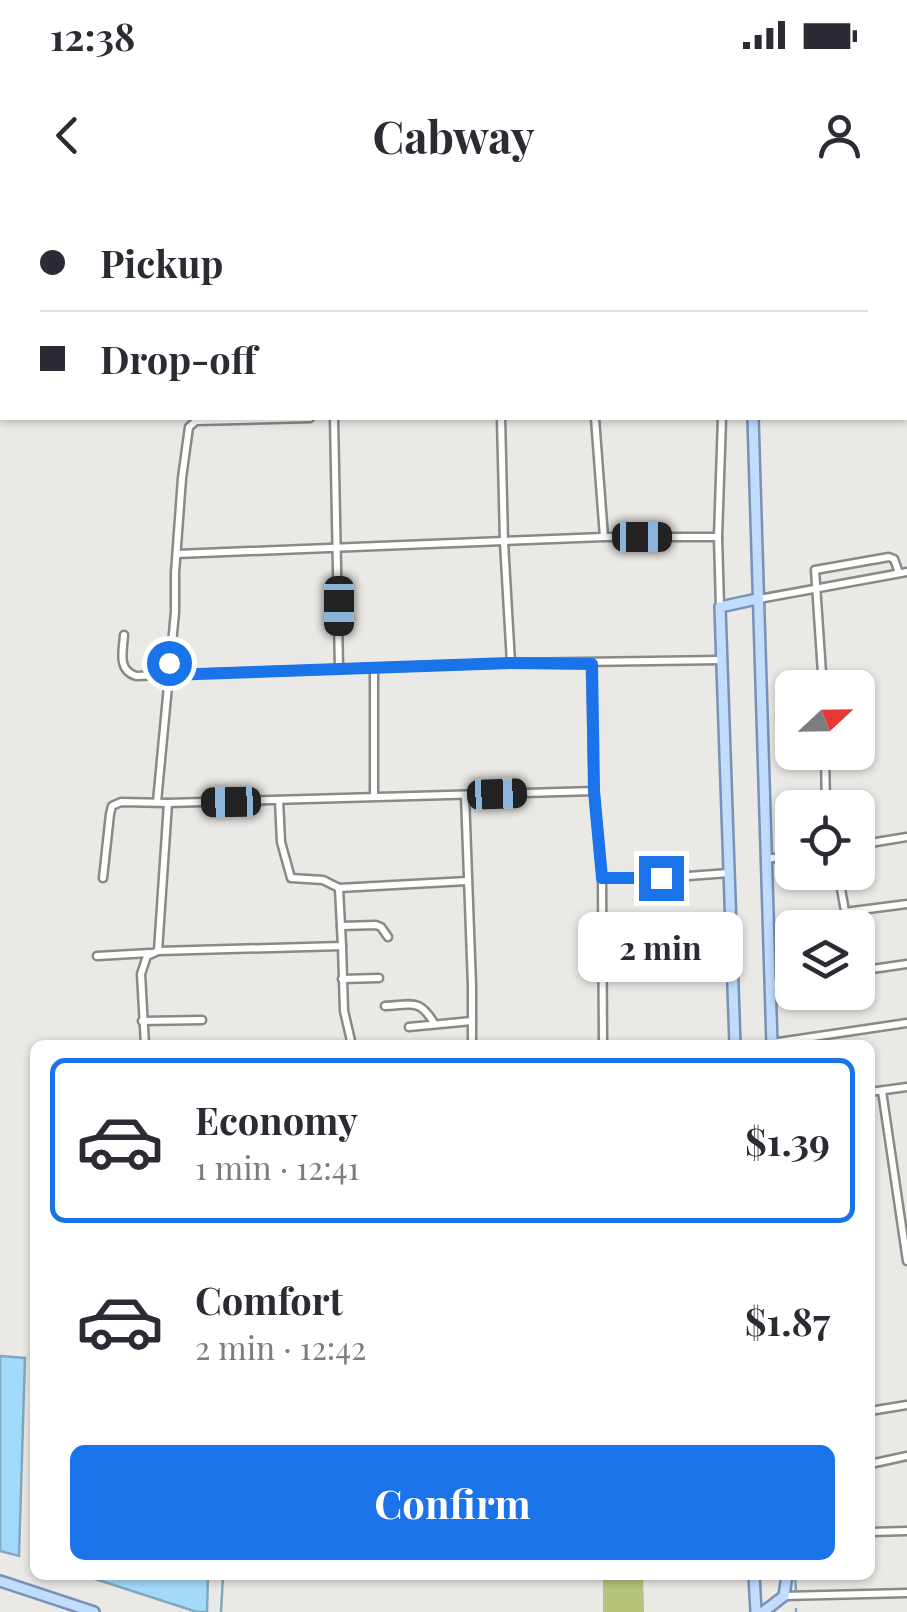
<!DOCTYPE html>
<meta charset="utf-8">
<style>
:root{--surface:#fff;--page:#f7f7f7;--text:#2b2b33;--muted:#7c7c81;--line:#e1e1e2;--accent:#1a73e8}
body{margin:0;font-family:"Playfair Display",serif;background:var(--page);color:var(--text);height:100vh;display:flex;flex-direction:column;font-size:38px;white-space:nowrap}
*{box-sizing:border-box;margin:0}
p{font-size:32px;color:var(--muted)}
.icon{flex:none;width:55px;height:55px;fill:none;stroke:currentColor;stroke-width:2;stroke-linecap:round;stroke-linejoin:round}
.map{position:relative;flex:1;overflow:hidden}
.drawer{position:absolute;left:30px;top:840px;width:845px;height:540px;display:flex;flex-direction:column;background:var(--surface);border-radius:15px;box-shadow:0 2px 8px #0004}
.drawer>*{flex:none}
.guide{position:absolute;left:0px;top:0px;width:908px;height:220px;box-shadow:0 2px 8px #0004;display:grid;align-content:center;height:220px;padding:0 40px;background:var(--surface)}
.needle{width:65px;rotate:68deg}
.buttons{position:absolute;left:775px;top:470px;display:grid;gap:20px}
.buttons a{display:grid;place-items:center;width:100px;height:100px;border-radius:15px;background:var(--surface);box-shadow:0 2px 8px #0004;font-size:50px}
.end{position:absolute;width:45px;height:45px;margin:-22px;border:12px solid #1a73e8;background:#fff;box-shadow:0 0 0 5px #fff}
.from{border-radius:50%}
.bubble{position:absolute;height:70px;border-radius:15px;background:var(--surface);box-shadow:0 2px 8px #0004;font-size:32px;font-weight:700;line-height:70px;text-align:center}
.car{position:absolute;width:30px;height:60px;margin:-30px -15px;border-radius:12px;box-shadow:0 0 8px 2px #0007;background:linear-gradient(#222 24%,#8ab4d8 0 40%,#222 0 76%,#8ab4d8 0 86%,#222 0)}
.guide b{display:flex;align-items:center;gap:35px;height:95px;font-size:38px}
.guide b+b{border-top:2px solid var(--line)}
.guide i{width:25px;height:25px;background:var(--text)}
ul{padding:18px 0 0;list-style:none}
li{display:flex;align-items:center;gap:30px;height:165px;margin:0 20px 15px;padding:0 20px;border:5px solid transparent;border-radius:15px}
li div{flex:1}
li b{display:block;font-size:38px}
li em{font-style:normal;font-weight:700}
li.current{border-color:var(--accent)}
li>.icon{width:90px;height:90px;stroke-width:1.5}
.cta{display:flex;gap:20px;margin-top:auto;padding:20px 40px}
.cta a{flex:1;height:115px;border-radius:15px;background:var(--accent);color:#fff;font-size:40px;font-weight:700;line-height:115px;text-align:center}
.status{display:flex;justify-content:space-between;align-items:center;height:70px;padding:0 50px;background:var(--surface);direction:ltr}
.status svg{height:28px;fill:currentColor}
header{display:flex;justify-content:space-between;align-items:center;height:130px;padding:0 40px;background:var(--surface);font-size:45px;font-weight:700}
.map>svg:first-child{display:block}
.green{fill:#b6c579}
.water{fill:#a3dafa;stroke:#82a8be;stroke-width:2.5}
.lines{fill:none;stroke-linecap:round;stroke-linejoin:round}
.stream{stroke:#82a8be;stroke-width:2.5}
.minor-casing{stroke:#8a8986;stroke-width:11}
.major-casing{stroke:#7692b5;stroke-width:14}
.minor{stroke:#fff;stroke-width:6}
.major{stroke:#c2dcfd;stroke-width:9}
.route{stroke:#1a73e8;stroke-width:12}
</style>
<div class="status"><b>12:38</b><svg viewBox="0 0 49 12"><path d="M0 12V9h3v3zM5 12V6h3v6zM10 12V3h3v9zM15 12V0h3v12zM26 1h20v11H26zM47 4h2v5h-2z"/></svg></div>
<header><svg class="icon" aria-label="back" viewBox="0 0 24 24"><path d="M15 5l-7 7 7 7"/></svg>Cabway<svg class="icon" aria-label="person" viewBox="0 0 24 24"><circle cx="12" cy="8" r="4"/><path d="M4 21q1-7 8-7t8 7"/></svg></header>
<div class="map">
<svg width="907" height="1412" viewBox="0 0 907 1412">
<rect width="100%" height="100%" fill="#eae9e6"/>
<!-- green -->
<polygon class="green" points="603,1375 643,1375 644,1412 603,1412"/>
<!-- water -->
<g class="water">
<polygon points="0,1156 25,1158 19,1356 0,1351"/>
<polygon points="83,1375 208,1375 207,1412 197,1412"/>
</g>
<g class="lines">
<!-- stream -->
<g class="stream">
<polyline points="795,1375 796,1392"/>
<polyline points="796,1409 796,1412"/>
<polyline points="221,1412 223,1375"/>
</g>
<defs>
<g id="minor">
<polyline points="574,0 574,2"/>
<polyline points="193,2 193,0"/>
<polyline points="243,2 243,0"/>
<polyline points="856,2 858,0"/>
<polyline points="334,218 339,469"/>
<polyline points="501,218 504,342 511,463"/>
<polyline points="595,218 604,337"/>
<polyline points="177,354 604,337 718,337"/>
<polyline points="759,399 907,372"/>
<polyline points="720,407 718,337 722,218"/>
<path d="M124,435C123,451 117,470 136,476L511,463L721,460"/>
<polyline points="591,463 594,591 602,678 603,845"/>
<polyline points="823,488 815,370 889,357 894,359 899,373"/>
<polyline points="825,552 826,608"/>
<polyline points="465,595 472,786 472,845"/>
<polyline points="374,596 374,468"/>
<polyline points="279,600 281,642 291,678 323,680 339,688 467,681"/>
<polyline points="157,602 175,412 175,373 182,278 189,227 196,221 310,218"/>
<polyline points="858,645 907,637"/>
<polyline points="767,659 792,655"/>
<polyline points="838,672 848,728"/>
<polyline points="103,678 110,614 112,606 121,602 168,603 594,591"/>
<polyline points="602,678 661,678 729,673"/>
<polyline points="845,712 907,704"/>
<polyline points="341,726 376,725 381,727 388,737"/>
<polyline points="342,746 344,811 352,845"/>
<polyline points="158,751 168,603"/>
<polyline points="97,756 150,753"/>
<polyline points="858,771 907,764"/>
<polyline points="342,779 379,778"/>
<polyline points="770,785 792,781"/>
<path d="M385,806C412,805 419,798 434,823"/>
<polyline points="142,821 202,820"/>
<polyline points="409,827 472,821"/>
<polyline points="772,843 907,823"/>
<polyline points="145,845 141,774 147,756 158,751 342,746 339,688"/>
<polyline points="882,891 907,1061"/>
<polyline points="870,892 907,887"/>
<polyline points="870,1211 907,1205"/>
<polyline points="870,1264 907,1256"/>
<polyline points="870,1332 907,1331"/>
<polyline points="784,1396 907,1393"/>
</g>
<g id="major">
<polyline points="746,0 746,2"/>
<polyline points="753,218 772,845"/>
<polyline points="735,845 720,407 757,399"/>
<polyline points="754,1375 756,1412"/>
<polyline points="0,1381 94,1412"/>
<polyline points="763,1412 784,1396 787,1375"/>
</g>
</defs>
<!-- minor casing -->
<use href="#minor" class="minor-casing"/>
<!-- major casing -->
<use href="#major" class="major-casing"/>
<!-- minor -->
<use href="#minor" class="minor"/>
<!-- major -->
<use href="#major" class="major"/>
</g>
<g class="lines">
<!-- route -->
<polyline class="route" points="169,463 169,475 511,463 592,464 594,591 602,678 661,678"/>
</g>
</svg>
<div class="buttons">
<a><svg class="needle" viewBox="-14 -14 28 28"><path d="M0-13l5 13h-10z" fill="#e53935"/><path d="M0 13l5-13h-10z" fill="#7c7c81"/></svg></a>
<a><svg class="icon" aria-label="locate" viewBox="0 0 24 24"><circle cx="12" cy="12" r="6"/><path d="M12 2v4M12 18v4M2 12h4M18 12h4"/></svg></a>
<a><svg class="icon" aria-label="layers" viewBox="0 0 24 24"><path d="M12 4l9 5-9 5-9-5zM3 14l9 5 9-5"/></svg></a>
</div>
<i class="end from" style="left:169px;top:463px"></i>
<i class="end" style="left:661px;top:678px"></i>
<div class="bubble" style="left:578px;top:712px;width:165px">2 min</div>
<i class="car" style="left:642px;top:337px;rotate:90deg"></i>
<i class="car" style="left:339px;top:406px;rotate:180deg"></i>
<i class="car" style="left:497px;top:594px;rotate:88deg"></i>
<i class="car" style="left:231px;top:602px;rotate:269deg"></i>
<div class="guide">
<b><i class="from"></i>Pickup</b>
<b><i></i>Drop-off</b>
</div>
<section class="drawer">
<ul>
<li class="current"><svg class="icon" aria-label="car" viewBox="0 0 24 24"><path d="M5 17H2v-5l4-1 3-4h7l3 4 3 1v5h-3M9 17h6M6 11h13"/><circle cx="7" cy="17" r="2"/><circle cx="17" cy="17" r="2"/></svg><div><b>Economy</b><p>1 min · 12:41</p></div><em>$1.39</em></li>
<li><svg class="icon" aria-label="car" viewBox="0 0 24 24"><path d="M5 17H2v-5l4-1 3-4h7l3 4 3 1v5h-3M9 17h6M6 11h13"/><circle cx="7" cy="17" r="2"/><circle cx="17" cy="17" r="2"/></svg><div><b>Comfort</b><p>2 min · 12:42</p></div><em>$1.87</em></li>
</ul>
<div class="cta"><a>Confirm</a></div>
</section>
</div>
